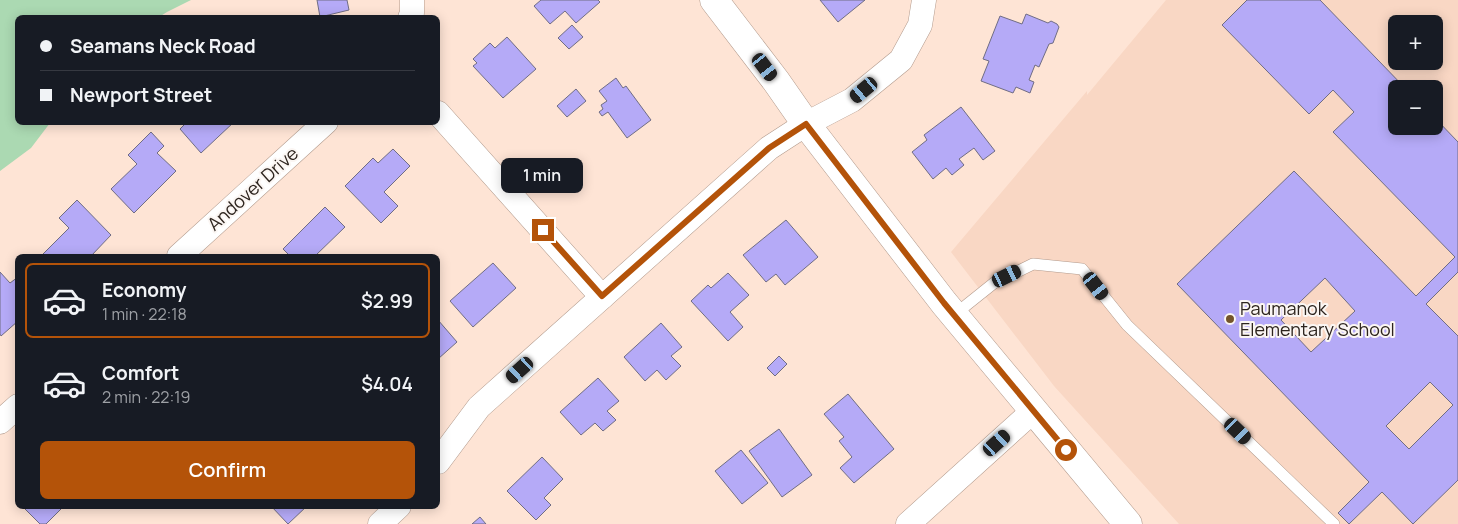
<!DOCTYPE html>
<meta charset="utf-8">
<style>
:root{--surface:#171b24;--page:#242831;--text:#f1f3f6;--muted:#9ea1a6;--line:#363941;--accent:#b45309}
body{margin:0;font-family:Manrope,sans-serif;background:var(--page);color:var(--text);height:100vh;display:flex;flex-direction:column;font-size:19px;white-space:nowrap}
*{box-sizing:border-box;margin:0}
p{font-size:16px;color:var(--muted)}
.icon{flex:none;width:28px;height:28px;fill:none;stroke:currentColor;stroke-width:2;stroke-linecap:round;stroke-linejoin:round}
.map{position:relative;flex:1;overflow:hidden}
.drawer{position:absolute;left:15px;top:254px;width:425px;height:255px;display:flex;flex-direction:column;background:var(--surface);border-radius:8px;box-shadow:0 2px 12px #0003}
.drawer>*{flex:none}
.top-card{position:absolute;left:15px;top:15px;width:425px;height:110px;border-radius:8px;box-shadow:0 2px 12px #0003;display:grid;align-content:center;height:110px;padding:0 25px;background:var(--surface)}
.buttons{position:absolute;left:1388px;top:15px;display:grid;gap:10px}
.buttons a{display:grid;place-items:center;width:55px;height:55px;border-radius:8px;background:var(--surface);box-shadow:0 2px 12px #0003;font-size:25px}
.end{position:absolute;width:22px;height:22px;margin:-11px;border:6px solid #b45309;background:#fff;box-shadow:0 0 0 2px #fff}
.from{border-radius:50%}
.bubble{position:absolute;height:35px;border-radius:8px;background:var(--surface);box-shadow:0 2px 12px #0003;font-size:16px;font-weight:600;line-height:35px;text-align:center}
.car{position:absolute;width:15px;height:30px;margin:-15px -8px;border-radius:6px;box-shadow:0 0 4px 1px #0007;background:linear-gradient(#222 24%,#8ab4d8 0 40%,#222 0 76%,#8ab4d8 0 86%,#222 0)}
.top-card b{display:flex;align-items:center;gap:18px;height:48px;font-size:19px}
.top-card b+b{border-top:1px solid var(--line)}
.top-card i{width:12px;height:12px;background:var(--text)}
ul{padding:9px 0 0;list-style:none}
li{display:flex;align-items:center;gap:15px;height:75px;margin:0 10px 8px;padding:0 15px;border:2px solid transparent;border-radius:8px}
li div{flex:1}
li b{display:block;font-size:19px}
li em{font-style:normal;font-weight:600}
li.active{border-color:var(--accent)}
li>.icon{width:45px;height:45px;stroke-width:1.5}
.button{display:flex;gap:10px;margin-top:auto;padding:10px 25px}
.button a{flex:1;height:58px;border-radius:8px;background:var(--accent);color:#fff;font-size:20px;font-weight:600;line-height:58px;text-align:center}
.map>svg:first-child{display:block}
.built{fill:#f9d7c4;fill-rule:evenodd}
.green{fill:#abd9b2}
.building{fill:#b5aaf7;stroke:#706d84;fill-rule:evenodd}
.lines{fill:none;stroke-linecap:round;stroke-linejoin:round}
.lane-casing{stroke:#b29a8c;stroke-width:12}
.street-casing{stroke:#b29a8c;stroke-width:25}
.secondary-casing{stroke:#b29a8c;stroke-width:29}
.lane{stroke:#fff;stroke-width:11}
.street{stroke:#fff;stroke-width:24}
.secondary{stroke:#fff;stroke-width:28}
.route{stroke:#b45309;stroke-width:6}
.poi-dot{fill:#74542a;stroke:#fbf6f3;stroke-width:2}
.labels{text-anchor:middle;stroke-width:4;stroke-linejoin:round;paint-order:stroke}
.street-label{font-size:18px;fill:#2d241e;stroke:#fbf6f3}
.poi-label{font-size:18px;fill:#2d241e;stroke:#fbf6f3;text-anchor:start}
</style>
<div class="map">
<svg width="1458" height="524" viewBox="0 0 1458 524">
<rect width="100%" height="100%" fill="#fee4d5"/>
<!-- built -->
<path class="built" d="M1166,0H1458V524H1179L1054,386L951,252L1087,91V95ZM1396,24H1434V61H1396ZM1396,89H1434V126H1396Z"/>
<!-- green -->
<polygon class="green" points="0,0 191,0 167,12 159,17 18,18 18,122 50,123 31,148 0,171"/>
<!-- building -->
<g class="building">
<polygon points="317,0 347,0 349,10 320,17"/>
<polygon points="541,0 598,0 600,2 576,23 565,11 550,24 534,6"/>
<polygon points="820,0 865,0 838,22"/>
<path d="M1247,0H1320L1406,89H1396V126H1434V117L1458,142V272L1426,304L1458,336V480L1413,524L1382,492L1349,524L1338,513L1369,482L1177,284L1294,171L1416,296L1455,257L1333,132L1354,112L1333,90L1309,114L1222,25ZM1325,278L1355,311L1311,352L1281,320ZM1430,382L1453,405L1409,449L1386,426Z"/>
<polygon points="1026,14 1048,23 1051,21 1057,24 1059,27 1053,43 1049,44 1039,67 1035,65 1029,80 1034,82 1030,93 1016,87 1013,93 981,81 989,61 983,59 1000,16 1022,24"/>
<polygon points="572,25 583,37 569,49 558,38"/>
<polygon points="507,37 536,69 503,98 473,66 477,63 473,59 490,43 495,48"/>
<polygon points="616,78 623,88 626,86 651,120 627,138 608,112 602,116 599,112 603,109 601,105 607,101 599,91"/>
<polygon points="576,89 586,101 567,117 557,106"/>
<polygon points="961,107 995,151 983,160 974,148 959,159 964,165 952,175 946,168 933,179 912,152 927,140 924,135"/>
<polygon points="187,122 234,122 201,153 180,129"/>
<polygon points="151,132 164,146 157,153 176,171 134,213 111,189 137,164 128,155"/>
<polygon points="393,149 410,166 384,192 398,206 381,223 345,186 373,158 378,163"/>
<polygon points="77,200 111,235 91,256 41,256 69,228 59,218"/>
<polygon points="325,207 345,227 315,256 290,256 283,249"/>
<polygon points="786,220 818,257 785,285 776,274 766,282 743,255"/>
<polygon points="493,263 516,288 473,327 450,301"/>
<polygon points="0,272 10,283 18,277 18,321 1,336 0,334"/>
<polygon points="728,273 749,295 730,312 743,327 728,341 691,301 708,285 711,288"/>
<polygon points="438,320 457,342 438,359"/>
<polygon points="661,323 682,347 671,356 681,366 666,380 657,370 645,381 624,357"/>
<polygon points="779,356 787,364 775,376 767,368"/>
<polygon points="598,378 619,401 607,411 616,420 603,431 595,423 581,435 560,412"/>
<polygon points="848,394 894,449 854,483 840,468 852,457 839,441 844,437 824,414"/>
<polygon points="779,429 812,475 782,497 749,451"/>
<polygon points="741,450 768,483 742,504 715,471"/>
<polygon points="542,457 563,479 544,498 551,505 536,520 507,491"/>
<polygon points="22,506 64,506 46,524 40,524"/>
<polygon points="271,506 307,506 288,524"/>
<polygon points="480,517 486,524 472,524"/>
</g>
<g class="lines">
<defs>
<polyline id="lane" points="954,315 994,283 1033,264 1082,269 1127,325 1334,524"/>
<g id="street">
<polyline points="410,18 412,13 412,0"/>
<polyline points="438,113 602,297"/>
<polyline points="179,256 326,122"/>
<polyline points="0,422 18,406"/>
<polyline points="438,462 479,407 769,148 806,124 852,100 901,60 920,25 924,0"/>
<polyline points="380,524 399,506"/>
<polyline points="908,524 1033,411"/>
</g>
<polyline id="secondary" points="714,0 776,81 806,124 944,303 1128,524"/>
</defs>
<!-- lane casing -->
<use href="#lane" class="lane-casing"/>
<!-- street casing -->
<use href="#street" class="street-casing"/>
<!-- secondary casing -->
<use href="#secondary" class="secondary-casing"/>
<!-- lane -->
<use href="#lane" class="lane"/>
<!-- street -->
<use href="#street" class="street"/>
<!-- secondary -->
<use href="#secondary" class="secondary"/>
</g>
<g class="lines">
<!-- route -->
<polyline class="route" points="543,230 602,296 769,148 806,124 944,303 1066,450"/>
</g>
<!-- markers -->
<circle class="poi-dot" cx="1230" cy="319" r="5"/>
<g class="labels">
<!-- street labels -->
<g class="street-label">
<text transform="translate(253 189) rotate(-42)" y="6">Andover Drive</text>
</g>
<!-- poi labels -->
<g class="poi-label">
<text x="1240" y="315">Paumanok<tspan x="1240" dy="21">Elementary School</tspan></text>
</g>
</g>
</svg>
<div class="buttons">
<a>+</a>
<a>−</a>
</div>
<i class="end from" style="left:1066px;top:450px"></i>
<i class="end" style="left:543px;top:230px"></i>
<div class="bubble" style="left:501px;top:158px;width:82px">1 min</div>
<i class="car" style="left:765px;top:67px;rotate:143deg"></i>
<i class="car" style="left:864px;top:90px;rotate:230deg"></i>
<i class="car" style="left:1007px;top:276px;rotate:64deg"></i>
<i class="car" style="left:1096px;top:286px;rotate:142deg"></i>
<i class="car" style="left:520px;top:370px;rotate:228deg"></i>
<i class="car" style="left:1238px;top:431px;rotate:134deg"></i>
<i class="car" style="left:997px;top:443px;rotate:48deg"></i>
<div class="top-card">
<b><i class="from"></i>Seamans Neck Road</b>
<b><i></i>Newport Street</b>
</div>
<section class="drawer">
<ul>
<li class="active"><svg class="icon" aria-label="car" viewBox="0 0 24 24"><path d="M5 17H2v-5l4-1 3-4h7l3 4 3 1v5h-3M9 17h6M6 11h13"/><circle cx="7" cy="17" r="2"/><circle cx="17" cy="17" r="2"/></svg><div><b>Economy</b><p>1 min · 22:18</p></div><em>$2.99</em></li>
<li><svg class="icon" aria-label="car" viewBox="0 0 24 24"><path d="M5 17H2v-5l4-1 3-4h7l3 4 3 1v5h-3M9 17h6M6 11h13"/><circle cx="7" cy="17" r="2"/><circle cx="17" cy="17" r="2"/></svg><div><b>Comfort</b><p>2 min · 22:19</p></div><em>$4.04</em></li>
</ul>
<div class="button"><a>Confirm</a></div>
</section>
</div>
